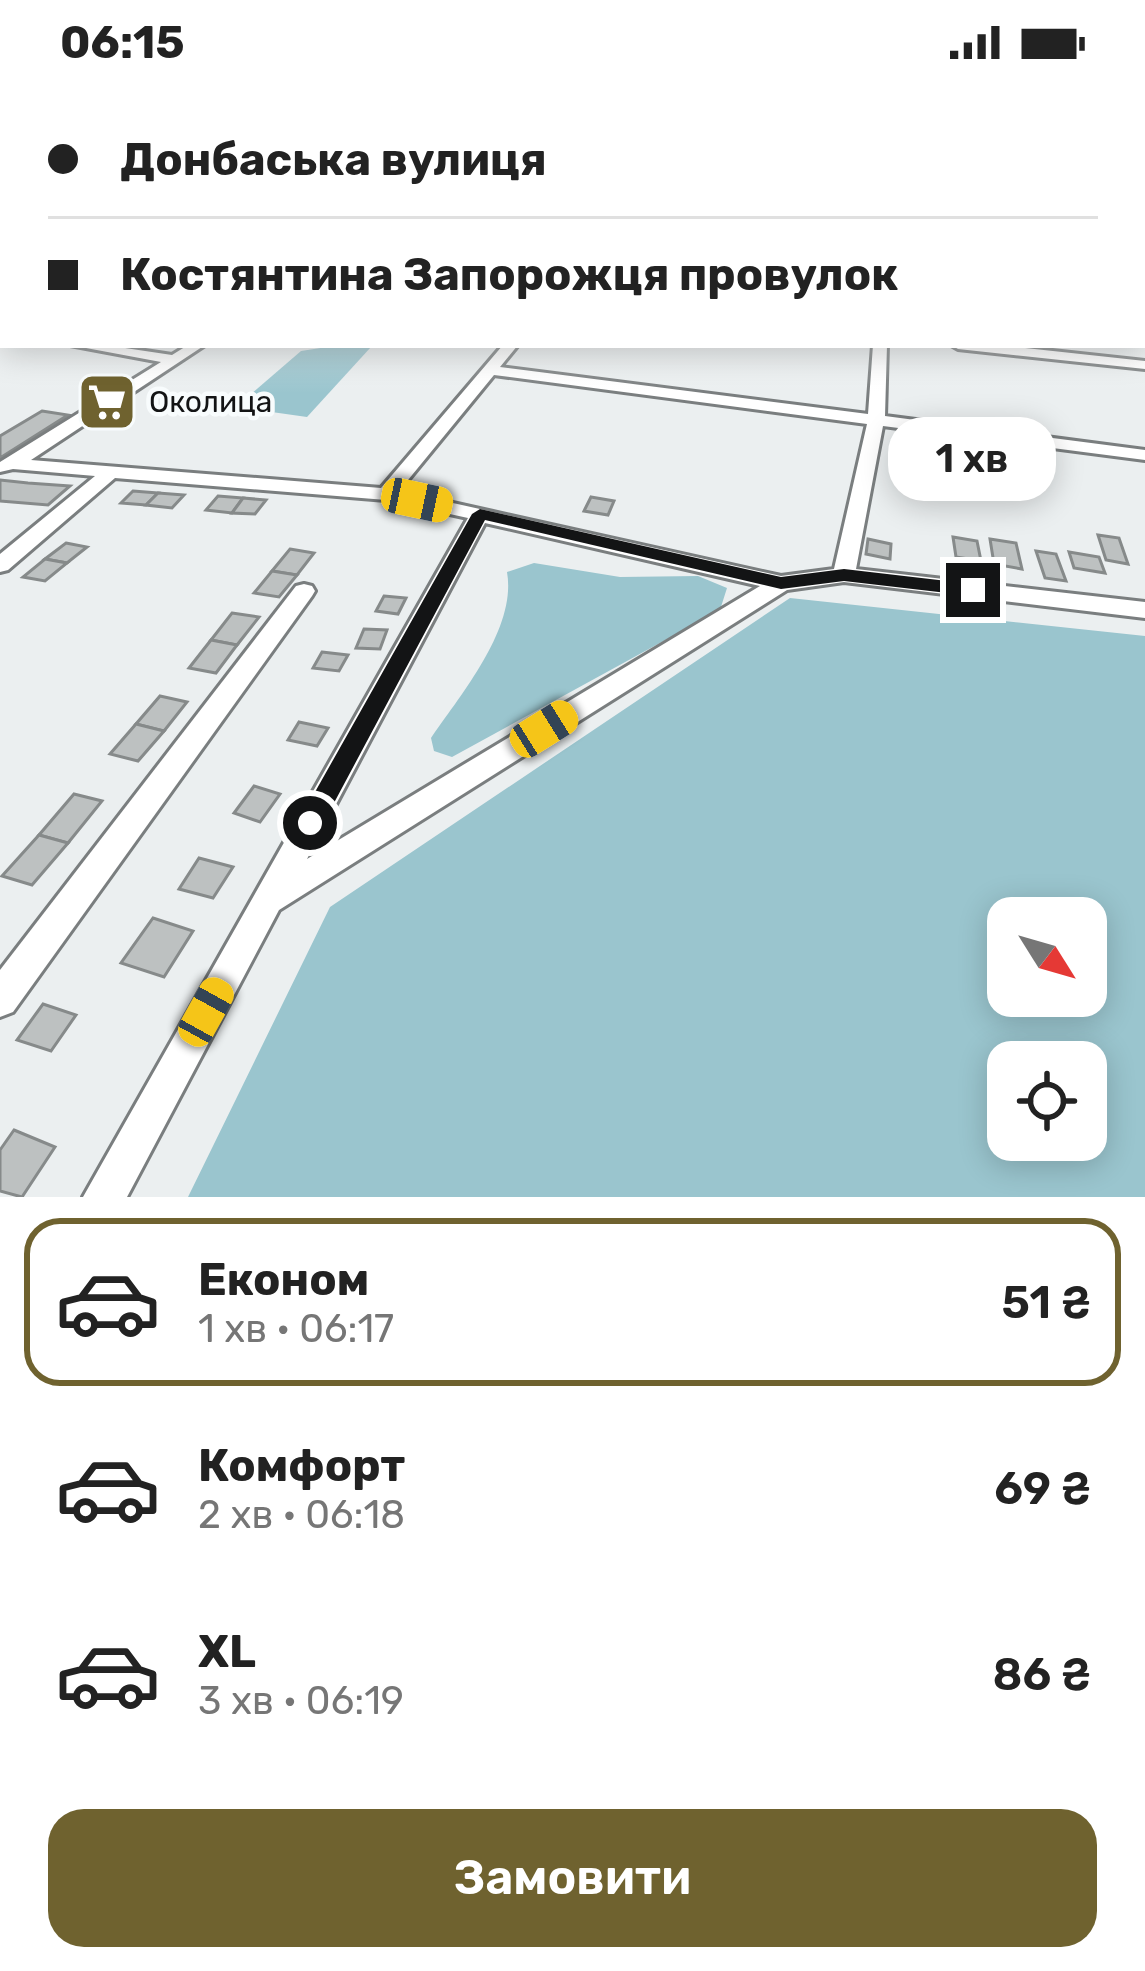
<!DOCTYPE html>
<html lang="uk">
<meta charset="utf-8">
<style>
:root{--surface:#fff;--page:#f6f6f6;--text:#222;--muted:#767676;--line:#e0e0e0;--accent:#6f622f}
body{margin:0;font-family:Rubik,sans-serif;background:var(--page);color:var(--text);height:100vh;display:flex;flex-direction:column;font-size:45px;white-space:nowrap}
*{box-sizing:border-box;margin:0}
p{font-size:39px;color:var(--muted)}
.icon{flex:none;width:66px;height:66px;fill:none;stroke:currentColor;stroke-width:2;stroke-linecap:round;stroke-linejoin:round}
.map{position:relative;height:1113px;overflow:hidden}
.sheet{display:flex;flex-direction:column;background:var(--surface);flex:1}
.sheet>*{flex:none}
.top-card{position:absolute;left:0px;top:0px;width:1146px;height:264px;box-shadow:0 6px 30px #0003;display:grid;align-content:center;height:264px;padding:0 48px;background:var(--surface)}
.needle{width:78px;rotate:127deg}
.buttons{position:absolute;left:987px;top:813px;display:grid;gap:24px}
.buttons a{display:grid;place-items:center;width:120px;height:120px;border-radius:24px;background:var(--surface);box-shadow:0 6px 30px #0003;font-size:60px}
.end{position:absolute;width:54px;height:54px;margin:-27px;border:15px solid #131415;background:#fff;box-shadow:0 0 0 6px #fff}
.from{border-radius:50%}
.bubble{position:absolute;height:84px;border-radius:36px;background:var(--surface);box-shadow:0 6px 30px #0003;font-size:39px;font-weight:600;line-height:84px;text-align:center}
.car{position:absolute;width:36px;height:72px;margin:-36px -18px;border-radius:15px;box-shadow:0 0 9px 3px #0007;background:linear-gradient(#f5c518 24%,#345 0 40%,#f5c518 0 76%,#345 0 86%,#f5c518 0)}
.top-card b{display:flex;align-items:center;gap:42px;height:114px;font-size:45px}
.top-card b+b{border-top:3px solid var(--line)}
.top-card i{width:30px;height:30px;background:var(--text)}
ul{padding:21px 0 0;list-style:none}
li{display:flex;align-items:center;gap:36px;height:168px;margin:0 24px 18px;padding:0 24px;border:6px solid transparent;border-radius:36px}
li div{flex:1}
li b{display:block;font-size:45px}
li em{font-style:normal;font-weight:600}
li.selected{border-color:var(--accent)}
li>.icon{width:108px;height:108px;stroke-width:1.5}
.action{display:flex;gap:24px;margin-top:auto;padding:24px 48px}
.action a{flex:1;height:138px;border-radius:36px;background:var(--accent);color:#fff;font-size:48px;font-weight:600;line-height:138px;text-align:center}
.status{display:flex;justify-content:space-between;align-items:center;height:84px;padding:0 60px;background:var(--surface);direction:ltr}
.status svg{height:33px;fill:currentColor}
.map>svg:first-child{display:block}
.green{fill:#9ac5ce;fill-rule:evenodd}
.building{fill:#bdc1c1;stroke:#868a8a;stroke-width:3}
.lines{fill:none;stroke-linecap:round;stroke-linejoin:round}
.street-casing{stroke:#7a7e7f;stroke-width:6}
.street{fill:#fff;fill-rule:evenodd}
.route{fill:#131415}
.labels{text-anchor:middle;stroke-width:9;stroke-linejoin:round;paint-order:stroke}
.far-poi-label{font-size:30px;fill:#131415;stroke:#f8fcfd;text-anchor:start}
</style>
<div class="status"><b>06:15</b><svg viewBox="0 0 49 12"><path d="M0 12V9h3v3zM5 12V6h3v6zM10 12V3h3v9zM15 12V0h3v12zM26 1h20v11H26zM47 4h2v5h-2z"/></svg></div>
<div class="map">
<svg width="1145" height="1113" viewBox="0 0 1145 1113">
<rect width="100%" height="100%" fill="#ebeff0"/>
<!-- green -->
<g class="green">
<polygon points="340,261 371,263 307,333 236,323 301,267"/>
<path d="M534,479L620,493L698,492L727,504L720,526L452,673L434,667L431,654C461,610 517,544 507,488Z"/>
<path d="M790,514L1145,552V1113H188L330,823ZM1086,834V912H1008V834ZM1086,978V1056H1008V978Z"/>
</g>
<!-- building -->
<g class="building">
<polygon points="42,327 68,331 0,374 0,352"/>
<polygon points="0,396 28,399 70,402 48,421 0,417"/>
<polygon points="133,407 158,409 146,421 121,419"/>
<polygon points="158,409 184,411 172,424 146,421"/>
<polygon points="218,412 243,414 232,429 206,426"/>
<polygon points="591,413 614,417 608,431 584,427"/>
<polygon points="243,414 266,416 255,430 232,429"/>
<polygon points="1098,451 1119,454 1128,480 1106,476"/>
<polygon points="953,453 977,457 981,477 956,473"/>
<polygon points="868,455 891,460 890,475 866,470"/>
<polygon points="990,455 1016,459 1022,485 994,480"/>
<polygon points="66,459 87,463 67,479 45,475"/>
<polygon points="290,465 314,469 297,491 272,487"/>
<polygon points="1036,467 1056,470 1066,497 1045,494"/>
<polygon points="1069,468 1099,473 1105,489 1074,484"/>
<polygon points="45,475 67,479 45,497 23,493"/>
<polygon points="272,487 297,491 279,513 254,509"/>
<polygon points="384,512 406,514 398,530 376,527"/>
<polygon points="232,529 259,533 237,561 211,556"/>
<polygon points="364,545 387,546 380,565 356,564"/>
<polygon points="211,556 237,561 216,589 189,584"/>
<polygon points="322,568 348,571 339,587 313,584"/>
<polygon points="160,612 187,618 164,647 136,640"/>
<polygon points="299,638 328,644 317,662 288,656"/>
<polygon points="136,640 164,647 138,677 110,670"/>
<polygon points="254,702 280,710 260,738 234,729"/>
<polygon points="74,710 102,717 68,759 39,751"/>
<polygon points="39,751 68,759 32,801 2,792"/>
<polygon points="199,774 233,783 213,814 179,805"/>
<polygon points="153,834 193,847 164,893 121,879"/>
<polygon points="43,920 76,931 51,967 17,956"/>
<polygon points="14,1046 55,1063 22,1113 0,1107 0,1066"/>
</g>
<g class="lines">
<defs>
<g id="street">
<rect x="1143" y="180" width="2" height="6"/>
<rect x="0" y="188" width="3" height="8"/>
<rect x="1143" y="217" width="2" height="8"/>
<polygon points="0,246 3,247 3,255 0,254"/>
<path d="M70,261H105L172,271L188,261H205L31,376L381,404L503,261H518L500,283L868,330L873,261H887L885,332L1145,366V376L883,342L856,485L1145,518V534L844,498L787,506L279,826L127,1113H83L468,434L386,416L115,394L8,486L0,488V470L95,392L13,385L0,388V378L161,278ZM494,291L867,340L834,485L781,492L399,407ZM485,439L760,502L307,775Z"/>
<polygon points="951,261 998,261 1145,277 1145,285 958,265"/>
<polygon points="304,500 312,502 315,507 312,512 13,928 0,933 0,886 296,502"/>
</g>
</defs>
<!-- street casing -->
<use href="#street" class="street-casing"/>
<!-- street -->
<use href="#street" class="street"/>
</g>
<!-- sky -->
<linearGradient id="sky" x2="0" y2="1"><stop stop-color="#81abd7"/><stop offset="0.5" stop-color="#f6f8f8"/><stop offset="1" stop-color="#f6f8f8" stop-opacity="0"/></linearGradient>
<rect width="1145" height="309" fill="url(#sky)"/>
<!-- route -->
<polygon class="route" points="480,425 781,493 844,485 973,500 982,506 973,512 844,497 781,505 485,436 319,747 302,747 302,731 472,430"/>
<!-- icons -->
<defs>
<symbol id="supermarket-square" viewBox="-11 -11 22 22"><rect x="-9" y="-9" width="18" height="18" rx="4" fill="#6f622f" stroke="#f8fcfd"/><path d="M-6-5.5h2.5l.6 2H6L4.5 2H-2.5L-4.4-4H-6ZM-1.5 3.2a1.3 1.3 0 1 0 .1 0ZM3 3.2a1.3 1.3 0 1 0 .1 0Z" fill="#fff"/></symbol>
</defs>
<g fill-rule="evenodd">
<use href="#supermarket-square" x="74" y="285" width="66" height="66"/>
</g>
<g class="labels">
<!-- far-poi labels -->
<g class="far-poi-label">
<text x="149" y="328">Околица</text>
</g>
</g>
</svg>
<div class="buttons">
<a><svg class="needle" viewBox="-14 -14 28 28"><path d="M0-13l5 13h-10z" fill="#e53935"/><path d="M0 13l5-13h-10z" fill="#767676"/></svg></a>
<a><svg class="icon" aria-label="locate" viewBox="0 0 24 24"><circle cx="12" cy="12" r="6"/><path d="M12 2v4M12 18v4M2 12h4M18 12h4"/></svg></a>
</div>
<i class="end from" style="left:310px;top:739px"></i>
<i class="end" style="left:973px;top:506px"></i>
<div class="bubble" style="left:888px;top:333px;width:168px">1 хв</div>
<i class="car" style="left:417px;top:416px;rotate:102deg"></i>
<i class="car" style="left:544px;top:645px;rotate:58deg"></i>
<i class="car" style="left:206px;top:928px;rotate:29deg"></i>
<div class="top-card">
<b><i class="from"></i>Донбаська вулиця</b>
<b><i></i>Костянтина Запорожця провулок</b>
</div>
</div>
<section class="sheet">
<ul>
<li class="selected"><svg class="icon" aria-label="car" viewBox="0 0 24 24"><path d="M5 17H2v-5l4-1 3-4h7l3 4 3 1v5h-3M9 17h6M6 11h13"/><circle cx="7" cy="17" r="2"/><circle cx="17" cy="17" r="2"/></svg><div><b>Економ</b><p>1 хв · 06:17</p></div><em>51 ₴</em></li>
<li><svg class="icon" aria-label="car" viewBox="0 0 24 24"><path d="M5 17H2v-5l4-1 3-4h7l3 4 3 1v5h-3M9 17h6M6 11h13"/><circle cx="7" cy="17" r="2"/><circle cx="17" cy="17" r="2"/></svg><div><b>Комфорт</b><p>2 хв · 06:18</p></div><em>69 ₴</em></li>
<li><svg class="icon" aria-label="car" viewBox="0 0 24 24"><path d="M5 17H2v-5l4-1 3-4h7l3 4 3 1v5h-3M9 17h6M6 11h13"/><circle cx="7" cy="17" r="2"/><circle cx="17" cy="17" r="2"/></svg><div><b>XL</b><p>3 хв · 06:19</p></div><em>86 ₴</em></li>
</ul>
<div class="action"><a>Замовити</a></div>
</section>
